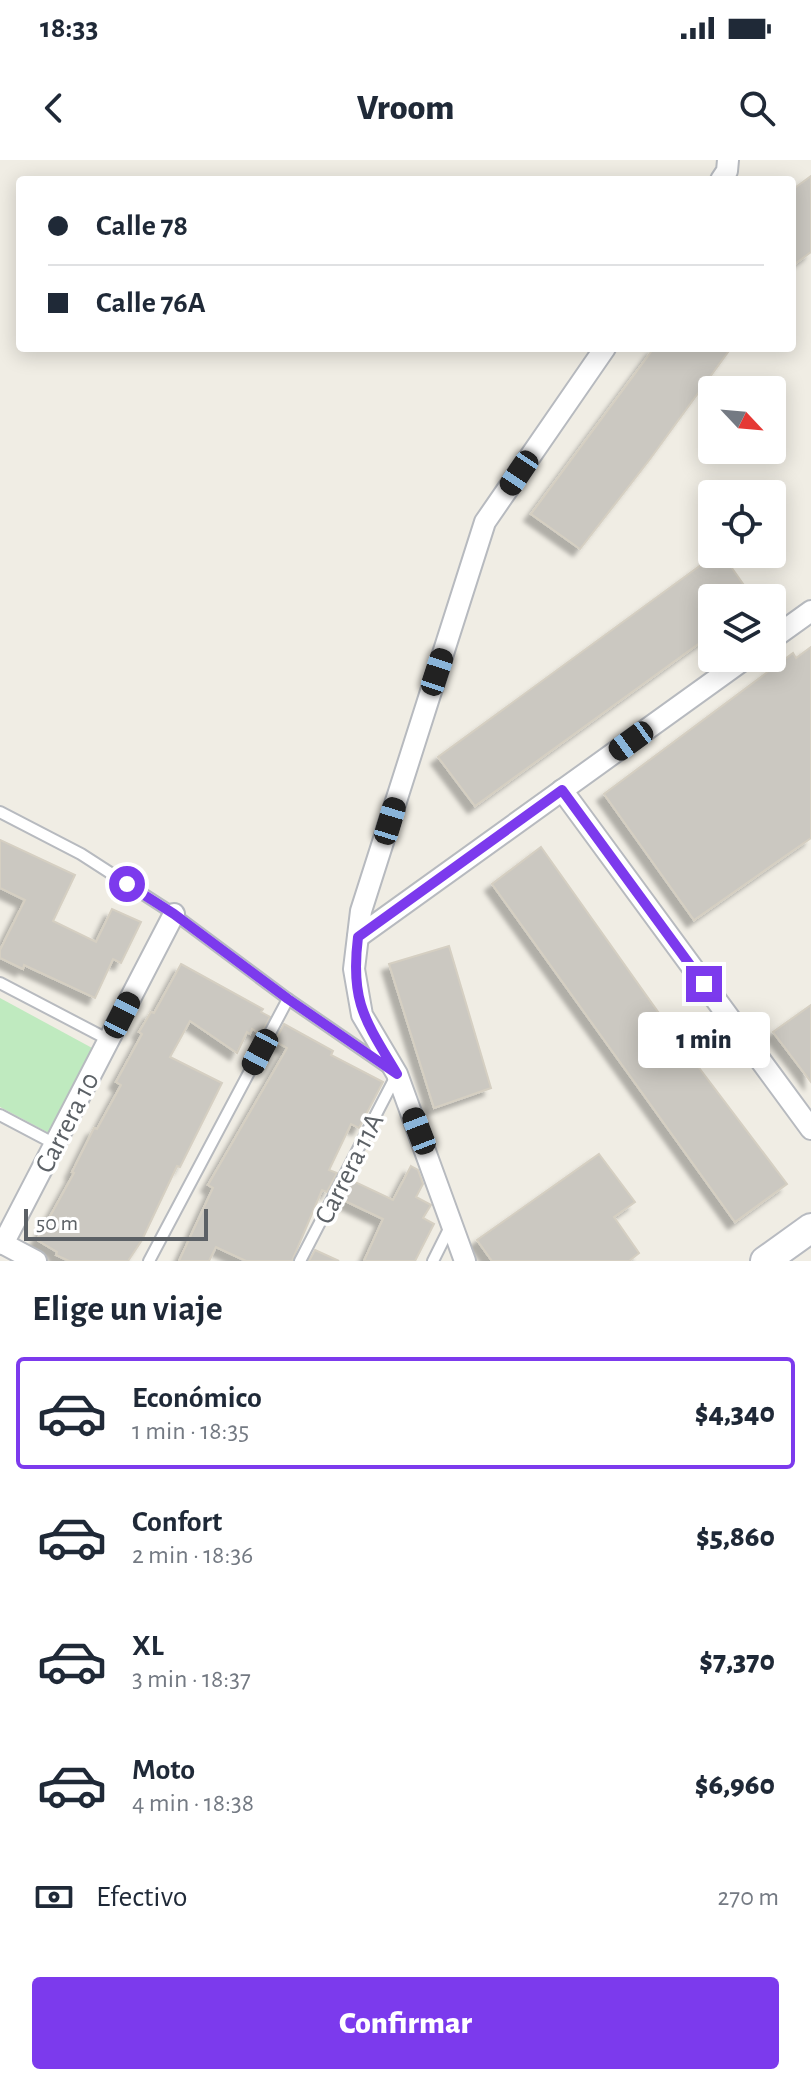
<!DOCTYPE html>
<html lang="es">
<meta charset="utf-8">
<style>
:root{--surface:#fff;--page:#f2f2f3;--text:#1f2937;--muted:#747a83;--line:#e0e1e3;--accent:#7c3aed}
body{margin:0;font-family:"Alegreya Sans",sans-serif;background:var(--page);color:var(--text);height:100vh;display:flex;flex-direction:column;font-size:30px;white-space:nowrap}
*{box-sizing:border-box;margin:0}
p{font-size:26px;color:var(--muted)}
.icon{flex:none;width:44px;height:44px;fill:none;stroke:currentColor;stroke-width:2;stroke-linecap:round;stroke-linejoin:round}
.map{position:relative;height:1101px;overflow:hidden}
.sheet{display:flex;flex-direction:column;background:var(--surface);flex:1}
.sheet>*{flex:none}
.top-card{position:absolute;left:16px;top:16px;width:780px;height:176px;border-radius:8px;box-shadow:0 4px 20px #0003;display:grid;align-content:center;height:176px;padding:0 32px;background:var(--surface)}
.needle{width:52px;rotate:116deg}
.tools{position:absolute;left:698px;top:216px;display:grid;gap:16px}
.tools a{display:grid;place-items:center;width:88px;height:88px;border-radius:8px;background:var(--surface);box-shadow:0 4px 20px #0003;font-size:40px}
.scale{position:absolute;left:24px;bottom:20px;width:184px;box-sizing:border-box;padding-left:8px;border:4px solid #5c6166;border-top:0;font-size:22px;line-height:28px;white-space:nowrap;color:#5c6166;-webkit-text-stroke:6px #fff;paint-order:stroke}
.end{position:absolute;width:36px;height:36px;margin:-18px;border:10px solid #7c3aed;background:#fff;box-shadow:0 0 0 4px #fff}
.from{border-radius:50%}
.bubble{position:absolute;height:56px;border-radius:8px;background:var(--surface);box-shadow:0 4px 20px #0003;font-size:26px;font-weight:800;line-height:56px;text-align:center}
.car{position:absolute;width:24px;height:48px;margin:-24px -12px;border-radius:10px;box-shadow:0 0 6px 2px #0007;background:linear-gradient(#222 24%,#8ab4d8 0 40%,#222 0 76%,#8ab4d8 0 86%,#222 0)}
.top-card b{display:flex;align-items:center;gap:28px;height:76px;font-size:30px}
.top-card b+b{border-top:2px solid var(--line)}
.top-card i{width:20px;height:20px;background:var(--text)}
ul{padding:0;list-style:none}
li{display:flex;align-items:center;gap:24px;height:112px;margin:0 16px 12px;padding:0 16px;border:4px solid transparent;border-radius:8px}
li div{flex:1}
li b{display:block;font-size:30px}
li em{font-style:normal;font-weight:800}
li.current{border-color:var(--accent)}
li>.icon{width:72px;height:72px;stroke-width:1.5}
h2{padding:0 32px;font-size:36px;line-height:96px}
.pay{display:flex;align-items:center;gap:20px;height:88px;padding:0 32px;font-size:30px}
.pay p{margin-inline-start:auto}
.action{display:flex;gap:16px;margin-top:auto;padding:16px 32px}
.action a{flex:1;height:92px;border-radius:8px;background:var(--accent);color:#fff;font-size:32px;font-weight:800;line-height:92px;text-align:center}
.status{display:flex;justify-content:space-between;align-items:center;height:56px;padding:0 40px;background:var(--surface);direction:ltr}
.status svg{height:22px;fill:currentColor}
header{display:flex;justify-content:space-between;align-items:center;height:104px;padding:0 32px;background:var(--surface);font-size:36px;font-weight:800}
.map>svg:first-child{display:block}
.green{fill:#bfeabf}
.building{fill:#cbc8c1;stroke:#d5cfc2;stroke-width:2;filter:url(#shadow)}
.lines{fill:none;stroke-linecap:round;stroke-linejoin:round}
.service-casing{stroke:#b7babf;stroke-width:14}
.minor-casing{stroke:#b7babf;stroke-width:24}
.secondary-casing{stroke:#b8bbc1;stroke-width:32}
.service{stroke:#fff;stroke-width:10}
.minor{stroke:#fff;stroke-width:20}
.secondary{stroke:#fff;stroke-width:28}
.route{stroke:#7c3aed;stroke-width:10}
.labels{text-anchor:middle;stroke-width:7;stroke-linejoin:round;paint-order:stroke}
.street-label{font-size:28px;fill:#5c6166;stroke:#fff}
</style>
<div class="status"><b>18:33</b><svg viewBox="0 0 49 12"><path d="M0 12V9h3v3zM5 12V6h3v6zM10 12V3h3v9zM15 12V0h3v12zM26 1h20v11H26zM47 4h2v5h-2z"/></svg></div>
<header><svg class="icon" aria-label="back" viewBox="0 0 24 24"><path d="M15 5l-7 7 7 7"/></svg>Vroom<svg class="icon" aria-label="search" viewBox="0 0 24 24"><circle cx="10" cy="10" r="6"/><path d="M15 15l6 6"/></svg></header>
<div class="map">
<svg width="811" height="1101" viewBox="0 0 811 1101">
<defs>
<filter id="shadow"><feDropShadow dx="-7" dy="7" stdDeviation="2" flood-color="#0004"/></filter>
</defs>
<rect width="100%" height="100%" fill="#f0ede4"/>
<!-- green -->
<polygon class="green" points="0,838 94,889 49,973 0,947"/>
<!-- building -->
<g class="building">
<polygon points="811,16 811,92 792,106 792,30"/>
<polygon points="654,188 731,188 650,299 580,389 531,354"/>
<polygon points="716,394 722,394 753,438 712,438 712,474 475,646 438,597"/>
<polygon points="811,487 811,678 694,760 604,634 793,493 796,498"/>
<polygon points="0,680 75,715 53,761 96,782 112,749 141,762 121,803 113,799 95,838 24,805 23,809 0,798 0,790 25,740 0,728"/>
<polygon points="541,687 678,880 787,1024 735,1062 492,724"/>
<polygon points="449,786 491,928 434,948 389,804"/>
<polygon points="181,804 263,849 261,852 270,857 261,874 252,869 250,874 247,872 237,893 190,861 170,897 222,923 180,1007 177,1006 142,1080 128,1101 69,1101 56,1095 57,1092 37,1080 74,1013 72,1012 94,968 97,969 121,925 116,922 142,874 139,872 151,852 154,853"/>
<polygon points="811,845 811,922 773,872"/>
<polygon points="284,864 333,891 331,895 383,922 359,968 351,964 329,1010 337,1013 327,1032 322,1030 292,1101 246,1101 216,1087 209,1101 179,1101 213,1028 208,1025 287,888 275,881"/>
<polygon points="599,994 635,1042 614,1057 639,1093 629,1101 492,1101 477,1080"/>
<polygon points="411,1006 418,1010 423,1024 416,1037 431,1045 423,1058 434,1064 415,1101 364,1101 383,1059 341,1039 351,1020 393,1040"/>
<polygon points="315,1090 339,1101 309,1101"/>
</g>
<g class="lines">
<defs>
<g id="service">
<polyline points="0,652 81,694 174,754 288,839 397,914 300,1101"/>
<polyline points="0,823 109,880"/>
<polyline points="0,955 55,984"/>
<polyline points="149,1101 288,839"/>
<polyline points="433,1101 450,1067"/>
</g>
<g id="minor">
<polyline points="721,20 727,11 728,0"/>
<polyline points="772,479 811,451"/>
<polyline points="562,630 811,969"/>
<polyline points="358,777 746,498"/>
<polyline points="0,1082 36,1101"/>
<polyline points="3,1084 174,754"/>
<polyline points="465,1101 397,914 362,855 354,809 361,751 485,362 605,188"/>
</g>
<polyline id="secondary" points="765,1101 811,1068"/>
</defs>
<!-- service casing -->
<use href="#service" class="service-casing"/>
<!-- minor casing -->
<use href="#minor" class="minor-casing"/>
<!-- secondary casing -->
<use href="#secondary" class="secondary-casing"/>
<!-- service -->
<use href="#service" class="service"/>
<!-- minor -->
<use href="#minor" class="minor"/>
<!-- secondary -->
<use href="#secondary" class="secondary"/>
</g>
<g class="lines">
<!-- route -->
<path class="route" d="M127,724L174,754L288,839L397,914C365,860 350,842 358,777L562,630L704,824"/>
</g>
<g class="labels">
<!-- street labels -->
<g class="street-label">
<text transform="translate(66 962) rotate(-63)" y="10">Carrera 10</text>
<text transform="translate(348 1008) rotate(-63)" y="10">Carrera 11A</text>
</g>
</g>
</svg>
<div class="tools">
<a><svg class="needle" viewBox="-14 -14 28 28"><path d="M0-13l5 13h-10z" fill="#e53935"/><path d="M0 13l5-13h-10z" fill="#747a83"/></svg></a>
<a><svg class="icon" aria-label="locate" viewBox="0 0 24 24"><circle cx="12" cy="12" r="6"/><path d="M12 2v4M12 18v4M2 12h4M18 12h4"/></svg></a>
<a><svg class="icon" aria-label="layers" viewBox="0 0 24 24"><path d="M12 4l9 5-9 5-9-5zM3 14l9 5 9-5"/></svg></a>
</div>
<div class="scale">50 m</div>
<i class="end from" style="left:127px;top:724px"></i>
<i class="end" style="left:704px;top:824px"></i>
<div class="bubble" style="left:638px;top:852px;width:132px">1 min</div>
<i class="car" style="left:519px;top:313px;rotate:214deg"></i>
<i class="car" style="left:437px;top:512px;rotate:18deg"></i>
<i class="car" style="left:631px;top:581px;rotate:234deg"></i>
<i class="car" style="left:390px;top:661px;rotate:17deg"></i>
<i class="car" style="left:122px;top:855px;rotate:27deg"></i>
<i class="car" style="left:260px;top:892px;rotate:208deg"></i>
<i class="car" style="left:419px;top:971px;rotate:339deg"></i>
<div class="top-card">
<b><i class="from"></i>Calle 78</b>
<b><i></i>Calle 76A</b>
</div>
</div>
<section class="sheet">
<h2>Elige un viaje</h2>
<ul>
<li class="current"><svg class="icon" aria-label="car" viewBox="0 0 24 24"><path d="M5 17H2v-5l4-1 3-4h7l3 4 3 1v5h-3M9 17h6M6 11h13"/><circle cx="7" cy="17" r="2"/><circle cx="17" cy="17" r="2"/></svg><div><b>Económico</b><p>1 min · 18:35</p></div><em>$4,340</em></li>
<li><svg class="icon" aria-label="car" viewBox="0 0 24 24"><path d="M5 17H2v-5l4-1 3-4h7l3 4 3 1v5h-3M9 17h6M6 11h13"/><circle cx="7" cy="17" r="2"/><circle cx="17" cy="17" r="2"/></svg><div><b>Confort</b><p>2 min · 18:36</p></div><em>$5,860</em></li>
<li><svg class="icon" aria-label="car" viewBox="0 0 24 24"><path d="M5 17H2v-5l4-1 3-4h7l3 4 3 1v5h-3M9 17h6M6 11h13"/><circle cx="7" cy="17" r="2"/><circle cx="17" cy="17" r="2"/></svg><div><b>XL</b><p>3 min · 18:37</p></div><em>$7,370</em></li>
<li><svg class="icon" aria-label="car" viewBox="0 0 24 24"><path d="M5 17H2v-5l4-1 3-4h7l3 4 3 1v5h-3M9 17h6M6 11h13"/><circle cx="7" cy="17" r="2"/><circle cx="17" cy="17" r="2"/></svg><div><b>Moto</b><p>4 min · 18:38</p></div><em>$6,960</em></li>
</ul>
<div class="pay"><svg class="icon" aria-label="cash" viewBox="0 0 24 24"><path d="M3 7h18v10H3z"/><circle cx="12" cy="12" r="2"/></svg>Efectivo<p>270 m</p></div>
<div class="action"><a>Confirmar</a></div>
</section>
